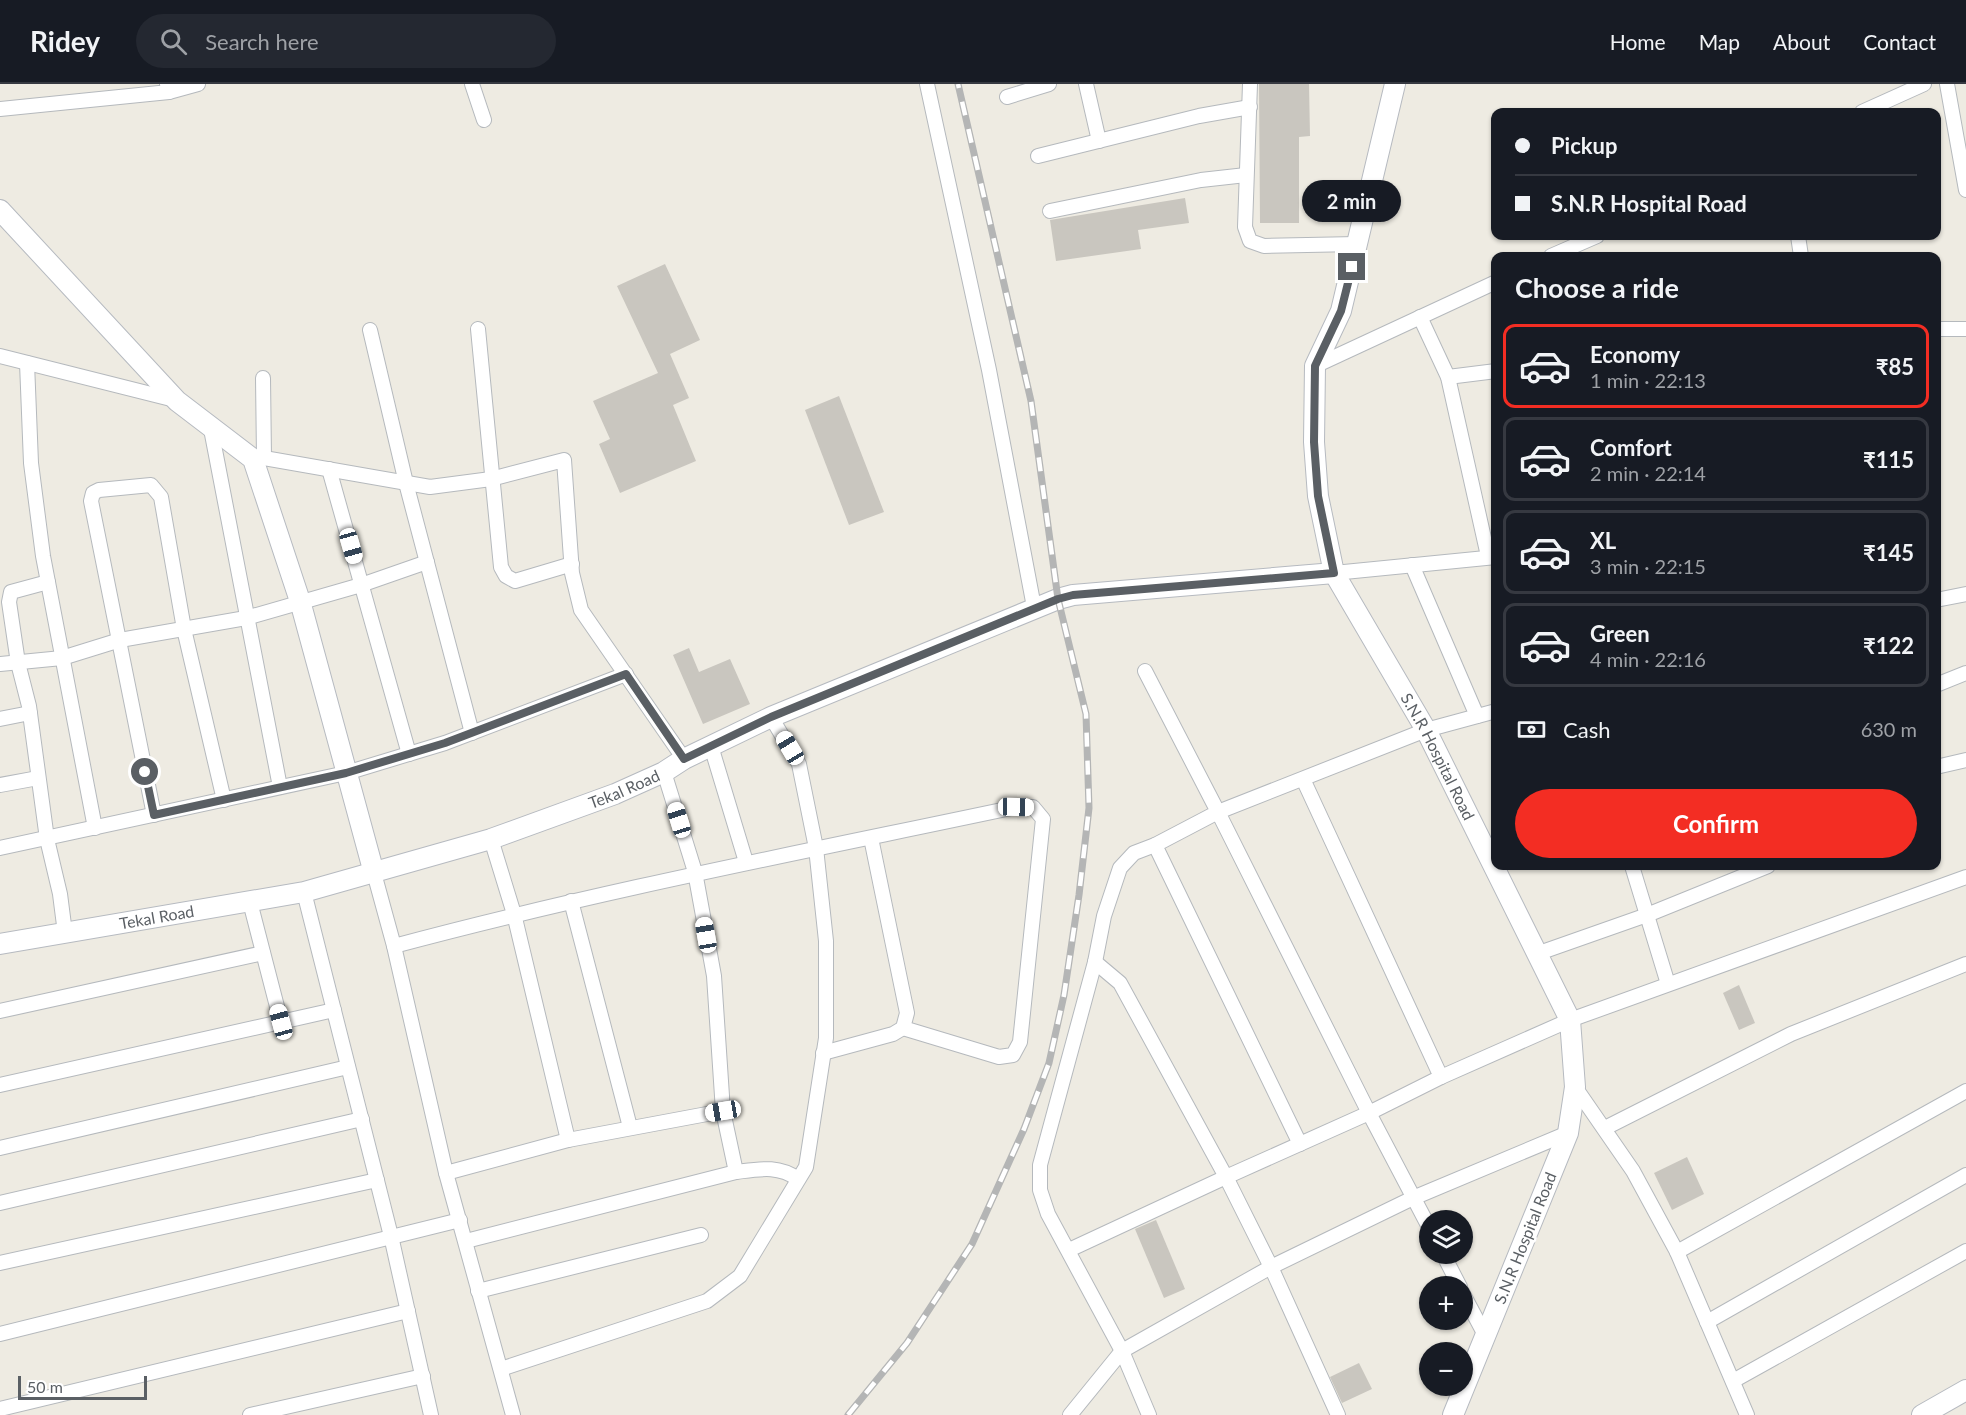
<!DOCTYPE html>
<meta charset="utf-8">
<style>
:root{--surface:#171b24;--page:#242831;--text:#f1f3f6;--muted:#9ea1a6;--line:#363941;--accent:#f32d23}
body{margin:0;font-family:Lato,sans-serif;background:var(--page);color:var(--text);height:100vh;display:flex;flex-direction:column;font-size:22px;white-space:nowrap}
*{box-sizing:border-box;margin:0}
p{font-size:20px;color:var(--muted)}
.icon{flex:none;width:33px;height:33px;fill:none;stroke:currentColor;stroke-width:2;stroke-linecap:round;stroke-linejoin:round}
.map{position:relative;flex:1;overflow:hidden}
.drawer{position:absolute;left:1491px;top:168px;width:450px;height:618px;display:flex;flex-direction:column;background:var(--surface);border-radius:12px;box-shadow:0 2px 4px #0004}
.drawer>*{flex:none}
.guide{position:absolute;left:1491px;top:24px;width:450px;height:132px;border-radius:12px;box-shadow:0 2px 4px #0004;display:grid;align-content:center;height:132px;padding:0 24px;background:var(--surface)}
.tools{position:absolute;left:1419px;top:1126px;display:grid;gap:12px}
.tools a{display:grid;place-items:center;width:54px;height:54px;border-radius:50%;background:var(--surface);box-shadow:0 2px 4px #0004;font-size:30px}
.scale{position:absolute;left:18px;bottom:15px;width:129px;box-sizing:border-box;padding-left:6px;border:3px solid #5a5f64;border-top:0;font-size:16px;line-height:21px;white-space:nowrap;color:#5a5f64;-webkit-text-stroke:4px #fff;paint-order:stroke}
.end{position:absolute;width:27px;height:27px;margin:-14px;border:8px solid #5a5f64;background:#fff;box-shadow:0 0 0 3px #fff}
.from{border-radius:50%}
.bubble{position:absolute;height:42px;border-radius:21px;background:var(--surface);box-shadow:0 2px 4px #0004;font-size:20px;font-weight:700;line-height:42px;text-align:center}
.car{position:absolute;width:18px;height:36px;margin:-18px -9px;border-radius:8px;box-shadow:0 0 4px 2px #0007;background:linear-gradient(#fff 24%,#345 0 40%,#fff 0 76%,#345 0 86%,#fff 0)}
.guide b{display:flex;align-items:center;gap:21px;height:57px;font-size:22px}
.guide b+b{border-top:2px solid var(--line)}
.guide i{width:15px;height:15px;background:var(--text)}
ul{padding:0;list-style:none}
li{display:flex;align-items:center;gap:18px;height:84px;margin:0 12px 9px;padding:0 12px;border:3px solid var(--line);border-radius:12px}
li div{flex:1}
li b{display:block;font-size:22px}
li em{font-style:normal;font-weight:700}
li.on{border-color:var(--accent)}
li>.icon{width:54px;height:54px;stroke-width:1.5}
h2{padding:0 24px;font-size:27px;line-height:72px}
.pay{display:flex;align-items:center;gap:15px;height:66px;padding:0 24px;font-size:22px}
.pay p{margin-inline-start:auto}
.action{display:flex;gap:12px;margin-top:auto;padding:12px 24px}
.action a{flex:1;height:69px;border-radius:36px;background:var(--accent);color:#fff;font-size:24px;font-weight:700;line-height:69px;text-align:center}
header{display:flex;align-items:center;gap:36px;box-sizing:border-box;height:84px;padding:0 30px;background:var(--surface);border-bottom:2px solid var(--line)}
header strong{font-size:28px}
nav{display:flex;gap:33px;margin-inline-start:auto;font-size:21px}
.search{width:420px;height:54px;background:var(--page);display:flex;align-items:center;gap:15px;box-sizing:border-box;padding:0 21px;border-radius:33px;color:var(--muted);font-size:22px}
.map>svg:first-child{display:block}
.building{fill:#c9c6bf}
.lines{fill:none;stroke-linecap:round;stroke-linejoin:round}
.street-casing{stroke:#b5b9bd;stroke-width:16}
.secondary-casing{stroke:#b6bac0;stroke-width:22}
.street{stroke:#fff;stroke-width:14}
.secondary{stroke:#fff;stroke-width:20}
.rail-casing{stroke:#b4b5b5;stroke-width:7}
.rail{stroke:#fff;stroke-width:4.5;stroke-dasharray:14;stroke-linecap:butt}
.route{stroke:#5a5f64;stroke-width:8}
.labels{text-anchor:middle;stroke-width:5;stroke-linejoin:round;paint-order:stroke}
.street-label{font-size:16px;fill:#5a5f64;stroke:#fff}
</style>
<header>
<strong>Ridey</strong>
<div class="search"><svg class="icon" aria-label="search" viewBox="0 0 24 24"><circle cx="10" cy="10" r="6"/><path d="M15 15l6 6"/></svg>Search here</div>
<nav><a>Home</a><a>Map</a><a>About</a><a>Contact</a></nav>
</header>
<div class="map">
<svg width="1966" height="1331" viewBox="0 0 1966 1331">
<rect width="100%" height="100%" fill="#eeebe2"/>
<!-- building -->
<g class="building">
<polygon points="1259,0 1309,0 1310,52 1299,53 1299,139 1260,139"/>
<polygon points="1185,114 1189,139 1138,146 1141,165 1056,177 1050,136"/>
<polygon points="665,180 700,256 670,270 689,314 673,321 696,377 620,409 599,360 610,355 593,317 658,289 617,202"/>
<polygon points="839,312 884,428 849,441 805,326"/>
<polygon points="689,564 699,588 730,575 750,620 703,640 673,571"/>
<polygon points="1739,901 1755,939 1739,946 1723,909"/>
<polygon points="1687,1073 1704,1110 1672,1126 1654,1089"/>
<polygon points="1156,1136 1185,1205 1164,1214 1135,1145"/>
<polygon points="1359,1279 1372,1305 1342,1319 1330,1293"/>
</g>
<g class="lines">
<defs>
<g id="street">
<polyline points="472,0 484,36"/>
<polyline points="927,0 989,286 1034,523"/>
<polyline points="1086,0 1099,57"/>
<polyline points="1250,0 1245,143 1250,157 1264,162 1357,160"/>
<polyline points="1947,0 1966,106"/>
<polyline points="169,8 198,0"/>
<polyline points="1007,13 1049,0"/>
<polyline points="0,25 169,8 167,0"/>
<polyline points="1862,28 1924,0"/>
<polyline points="1038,72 1199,32 1250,23"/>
<polyline points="1050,127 1201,96 1246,91"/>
<polyline points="1798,152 1801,172"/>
<polyline points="1551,172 1597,152"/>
<polyline points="1420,233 1448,293 1488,472"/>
<polyline points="478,245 501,483 506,492 515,497 572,480"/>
<polyline points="1936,245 1966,245"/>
<polyline points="370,246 406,399 472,649"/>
<polyline points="0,272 175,316"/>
<polyline points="27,279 31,379 43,472 95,744"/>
<polyline points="1315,282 1496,198"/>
<polyline points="1448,293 1496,287"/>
<polyline points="263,294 264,374"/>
<polyline points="210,340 280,703"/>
<polyline points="253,375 264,374 430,403 491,395 564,376 572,489 581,526 684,675"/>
<polyline points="329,385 409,670"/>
<polyline points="1412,481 1477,632"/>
<polyline points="1334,489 1496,473"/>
<polyline points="48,498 11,508 9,518 18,579 29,622 47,755 60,810 65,849"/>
<polyline points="1936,516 1966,510"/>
<polyline points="0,580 62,574 120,556 246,534 361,501 427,478"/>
<polyline points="1145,587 1218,728 1155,761 1300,1060"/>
<polyline points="1936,601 1966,589"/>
<polyline points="0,635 30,629"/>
<polyline points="711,662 746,778"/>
<polyline points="1936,683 1966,676"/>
<polyline points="1303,695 1441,993 1369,1029 1218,728 1426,646 1496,627"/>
<polyline points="0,701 38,694"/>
<polyline points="154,731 91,417 93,409 99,406 151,401 161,413 184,545 224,716"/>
<polyline points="491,755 514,830 568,1056"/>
<polyline points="0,764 346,689 445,659 626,590"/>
<polyline points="1632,782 1668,900"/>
<polyline points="374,789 394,862 446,1089 513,1331"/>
<polyline points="304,808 391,1152 431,1331"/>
<polyline points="571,817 630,1043"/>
<polyline points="250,818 281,938"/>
<path d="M394,862C599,807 808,767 1016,723H1033L1043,735L1020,958L1013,971L999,973L903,944"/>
<polyline points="1539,869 1647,831 1768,782"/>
<polyline points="1095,878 1120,899 1226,1093 1369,1029 1430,1145"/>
<polyline points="0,927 263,869"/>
<polyline points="823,969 893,950 903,944 907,929 871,754"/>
<polyline points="1441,993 1570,936 1966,793"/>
<polyline points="0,1001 334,926"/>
<polyline points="1575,1003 1633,1087 1677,1168 1747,1331"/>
<polyline points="723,1027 736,1088"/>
<polyline points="1605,1044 1791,950 1966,880"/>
<polyline points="0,1064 348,983"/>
<polyline points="446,1089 568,1056 723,1027 714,892 695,788 664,688"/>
<polyline points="0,1119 362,1035"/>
<path d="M466,1157L736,1088C760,1085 778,1081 798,1095"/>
<polyline points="1069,1166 1226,1093 1271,1183 1338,1331"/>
<polyline points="1677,1168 1966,1007"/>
<polyline points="1443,1170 1460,1203"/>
<polyline points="0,1179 377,1096"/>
<polyline points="478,1207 701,1151"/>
<polyline points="1462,1208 1485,1251"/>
<polyline points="1707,1238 1966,1091"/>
<polyline points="0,1250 460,1136"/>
<polyline points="501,1285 707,1217 740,1192 806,1083 826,954 826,857 816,764 799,680 771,633"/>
<polyline points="1733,1297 1966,1167"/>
<polyline points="0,1325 408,1227"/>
<polyline points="250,1331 423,1292"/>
<polyline points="1070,1331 1122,1267 1271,1183 1413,1114 1568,1049"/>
<polyline points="1149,1331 1122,1267 1048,1130 1040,1106 1040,1081 1095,878 1104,832 1120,784 1134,769 1155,761"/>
</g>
<g id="secondary">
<path id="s1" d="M1395,0L1341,227L1315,282L1314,358L1318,412L1334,489L1426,646L1570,936L1575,1003L1568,1049L1453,1331"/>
<polyline points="0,126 177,317 253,375 300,517 374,789"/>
<path id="s2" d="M0,860L304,808L491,755L615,710L664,688L684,675L771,633L1058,515L1073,511L1334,489"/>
<polyline points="1922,1331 1966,1306"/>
</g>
</defs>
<!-- street casing -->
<use href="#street" class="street-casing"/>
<!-- secondary casing -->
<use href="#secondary" class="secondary-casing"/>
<!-- street -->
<use href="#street" class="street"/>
<!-- secondary -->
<use href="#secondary" class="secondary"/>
<defs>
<polyline id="rail" points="848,1331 907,1259 972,1160 1024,1045 1049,979 1064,911 1079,811 1089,724 1086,630 1058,515 1031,317 958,0"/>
</defs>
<!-- rail casing -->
<use href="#rail" class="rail-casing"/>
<!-- rail -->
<use href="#rail" class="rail"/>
</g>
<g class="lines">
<!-- route -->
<polyline class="route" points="145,688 154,731 346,689 445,659 626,590 684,675 771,633 1058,515 1073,511 1334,489 1318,412 1314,358 1315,282 1341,227 1352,183"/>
</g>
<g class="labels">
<!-- street labels -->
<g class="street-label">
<text dy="6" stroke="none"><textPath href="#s1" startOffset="714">S.N.R Hospital Road</textPath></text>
<text dy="6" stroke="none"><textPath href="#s2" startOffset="645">Tekal Road</textPath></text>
<text dy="6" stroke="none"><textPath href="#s2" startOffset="159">Tekal Road</textPath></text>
<text transform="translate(1525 1154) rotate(-68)" y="6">S.N.R Hospital Road</text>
</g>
</g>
</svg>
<div class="tools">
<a><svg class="icon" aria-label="layers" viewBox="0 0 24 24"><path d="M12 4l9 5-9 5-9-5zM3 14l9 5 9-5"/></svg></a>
<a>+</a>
<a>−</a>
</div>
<div class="scale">50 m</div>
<i class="end from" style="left:145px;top:688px"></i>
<i class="end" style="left:1352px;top:183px"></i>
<div class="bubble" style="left:1302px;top:96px;width:99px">2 min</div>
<i class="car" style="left:351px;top:462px;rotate:164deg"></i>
<i class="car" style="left:790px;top:664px;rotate:329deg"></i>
<i class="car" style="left:1016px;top:723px;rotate:91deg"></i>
<i class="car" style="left:679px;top:736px;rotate:343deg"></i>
<i class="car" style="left:706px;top:851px;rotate:350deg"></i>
<i class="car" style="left:281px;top:938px;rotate:345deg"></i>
<i class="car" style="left:723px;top:1027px;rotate:260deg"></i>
<div class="guide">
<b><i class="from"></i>Pickup</b>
<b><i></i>S.N.R Hospital Road</b>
</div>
<section class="drawer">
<h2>Choose a ride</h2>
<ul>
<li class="on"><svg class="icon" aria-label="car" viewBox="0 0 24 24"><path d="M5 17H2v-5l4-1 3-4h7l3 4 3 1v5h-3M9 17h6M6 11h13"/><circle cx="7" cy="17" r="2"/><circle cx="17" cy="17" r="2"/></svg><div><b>Economy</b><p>1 min · 22:13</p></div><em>₹85</em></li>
<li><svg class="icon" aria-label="car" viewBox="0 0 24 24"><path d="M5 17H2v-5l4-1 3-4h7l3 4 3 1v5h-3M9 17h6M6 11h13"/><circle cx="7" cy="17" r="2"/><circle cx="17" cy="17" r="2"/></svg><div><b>Comfort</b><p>2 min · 22:14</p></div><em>₹115</em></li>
<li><svg class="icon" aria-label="car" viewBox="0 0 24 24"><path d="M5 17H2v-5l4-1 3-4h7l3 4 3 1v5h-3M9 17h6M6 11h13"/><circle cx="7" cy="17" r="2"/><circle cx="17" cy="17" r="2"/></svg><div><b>XL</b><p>3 min · 22:15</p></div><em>₹145</em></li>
<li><svg class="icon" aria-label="car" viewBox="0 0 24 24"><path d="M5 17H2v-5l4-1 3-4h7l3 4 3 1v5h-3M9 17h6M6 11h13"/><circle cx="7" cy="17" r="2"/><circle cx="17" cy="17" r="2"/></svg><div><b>Green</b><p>4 min · 22:16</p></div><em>₹122</em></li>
</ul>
<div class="pay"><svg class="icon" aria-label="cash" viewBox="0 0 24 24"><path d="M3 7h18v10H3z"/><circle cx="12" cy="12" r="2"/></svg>Cash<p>630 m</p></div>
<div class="action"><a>Confirm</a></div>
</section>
</div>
